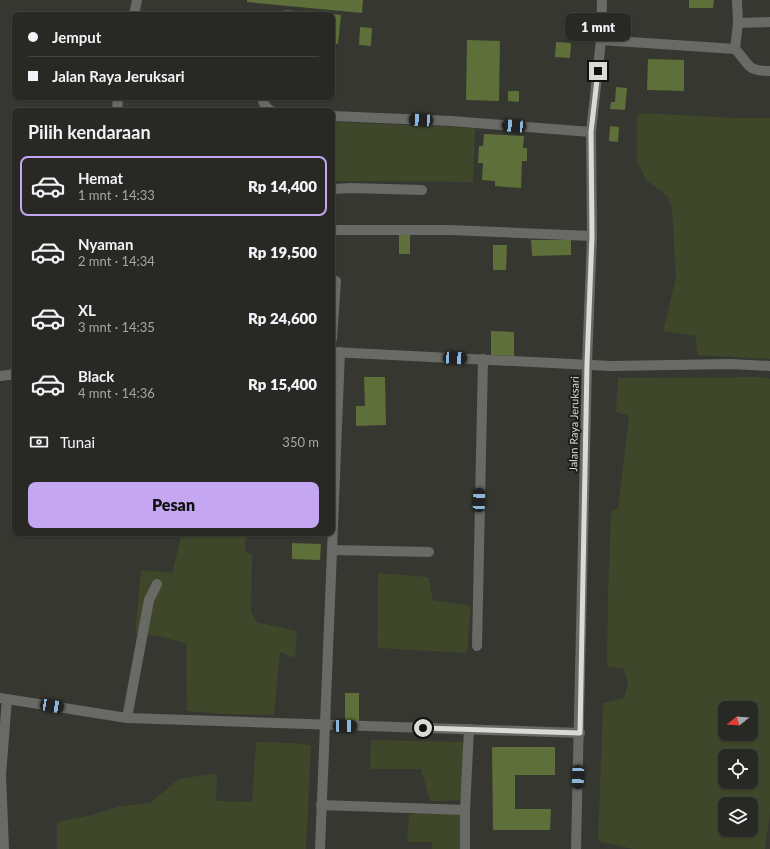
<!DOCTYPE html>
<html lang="id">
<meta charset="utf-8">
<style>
:root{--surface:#282924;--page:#343531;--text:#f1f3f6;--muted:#a5a6a6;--line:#444541;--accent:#c5a7f1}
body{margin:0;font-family:Lato,sans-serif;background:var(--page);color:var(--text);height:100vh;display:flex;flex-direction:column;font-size:15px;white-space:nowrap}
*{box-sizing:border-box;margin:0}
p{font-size:13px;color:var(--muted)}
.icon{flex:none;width:22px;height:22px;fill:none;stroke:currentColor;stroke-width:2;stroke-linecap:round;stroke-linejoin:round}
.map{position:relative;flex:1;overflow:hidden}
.details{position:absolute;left:12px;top:108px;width:323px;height:428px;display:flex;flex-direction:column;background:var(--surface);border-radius:8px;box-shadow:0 1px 3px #0004,0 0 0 1px var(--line)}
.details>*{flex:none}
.hud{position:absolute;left:12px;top:12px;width:323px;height:88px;border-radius:8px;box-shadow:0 1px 3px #0004,0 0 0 1px var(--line);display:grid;align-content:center;height:88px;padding:0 16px;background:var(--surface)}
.needle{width:26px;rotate:253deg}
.buttons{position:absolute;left:718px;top:701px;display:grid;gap:8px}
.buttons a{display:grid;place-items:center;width:40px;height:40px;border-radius:8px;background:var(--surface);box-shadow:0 1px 3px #0004,0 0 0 1px var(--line);font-size:20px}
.end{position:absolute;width:18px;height:18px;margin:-9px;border:5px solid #d9dbd6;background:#111;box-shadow:0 0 0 2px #111}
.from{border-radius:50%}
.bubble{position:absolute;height:28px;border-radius:8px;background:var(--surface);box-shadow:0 1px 3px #0004,0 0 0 1px var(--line);font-size:13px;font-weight:800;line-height:28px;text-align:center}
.car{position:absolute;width:12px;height:24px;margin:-12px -6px;border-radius:5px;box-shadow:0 0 3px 1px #0007;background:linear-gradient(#222 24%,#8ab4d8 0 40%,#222 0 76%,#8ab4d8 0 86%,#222 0)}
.hud b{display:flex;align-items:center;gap:14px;height:38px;font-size:15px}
.hud b+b{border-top:1px solid var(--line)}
.hud i{width:10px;height:10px;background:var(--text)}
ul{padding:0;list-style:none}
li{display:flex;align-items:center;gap:12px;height:60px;margin:0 8px 6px;padding:0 8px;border:2px solid transparent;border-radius:8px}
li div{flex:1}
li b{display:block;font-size:15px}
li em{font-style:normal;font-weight:800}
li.current{border-color:var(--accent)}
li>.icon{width:36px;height:36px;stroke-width:1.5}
h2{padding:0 16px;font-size:18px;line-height:48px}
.pay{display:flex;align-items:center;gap:10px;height:44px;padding:0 16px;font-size:15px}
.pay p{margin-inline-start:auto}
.cta{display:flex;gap:8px;margin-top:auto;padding:8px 16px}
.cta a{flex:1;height:46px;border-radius:8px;background:var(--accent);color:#111;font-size:16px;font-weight:800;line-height:46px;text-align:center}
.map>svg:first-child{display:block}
.green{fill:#3e472a;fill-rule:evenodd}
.building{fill:#5e6f39}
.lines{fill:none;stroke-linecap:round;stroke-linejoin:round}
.minor{stroke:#696a66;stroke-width:10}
.route{stroke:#d9dbd6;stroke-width:5}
.labels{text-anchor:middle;stroke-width:4;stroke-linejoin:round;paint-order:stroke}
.street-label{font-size:11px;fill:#d9dbd6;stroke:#1d1e1b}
</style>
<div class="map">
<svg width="770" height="849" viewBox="0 0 770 849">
<rect width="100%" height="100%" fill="#353730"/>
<!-- green -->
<g class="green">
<polygon points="639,113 737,118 770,118 770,359 698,355 695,336 663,331 676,278 672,208 667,196 647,181 637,162 637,118"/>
<polygon points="332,122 475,128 473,182 332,181"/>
<path d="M760,377L770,379V813L765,849H633L598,841L603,703L624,698L628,684L624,669L607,666L608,595L611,511L618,508L629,416L616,412L618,378ZM725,708H751V734H725ZM725,756H751V782H725ZM725,804H751V830H725Z"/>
<polygon points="182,533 246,533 245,552 252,555 251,611 256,622 297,631 295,658 280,652 274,715 225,714 187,711 186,643 157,636 136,634 136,623 141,570 172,573"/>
<polygon points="378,573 428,577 433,600 471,606 467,653 379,648 377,645"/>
<polygon points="371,740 465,742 470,800 430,801 421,769 370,769"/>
<polygon points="256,742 296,743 311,745 306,849 57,849 57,822 91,815 121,806 150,803 179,779 217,773 216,801 252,802"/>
<polygon points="462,813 463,849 432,849 432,842 407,842 409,814"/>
</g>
<!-- building -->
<g class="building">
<polygon points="247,0 363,0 362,13 247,2"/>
<polygon points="689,0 714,0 713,8 689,8"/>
<polygon points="285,10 328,14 328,15 284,15"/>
<polygon points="332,14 341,15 338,44 332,43"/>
<polygon points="360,27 372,28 371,46 359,45"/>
<polygon points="467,40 500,41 499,101 466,100"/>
<polygon points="556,42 571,43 570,58 555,57"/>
<polygon points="648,59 684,60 684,91 647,90"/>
<polygon points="616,87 627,88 625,110 610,109 611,102 615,102"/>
<polygon points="508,91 519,91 519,102 508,101"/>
<polygon points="610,126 619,127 618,142 609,141"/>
<polygon points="484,134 524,136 523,148 527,148 527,161 522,161 521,188 495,186 495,181 482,180 483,163 478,163 479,146 483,146"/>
<rect x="399" y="235" width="11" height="19"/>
<polygon points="531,240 571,240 571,255 532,256"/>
<polygon points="493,245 507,245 506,270 493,270"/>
<polygon points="491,331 514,332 514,356 491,355"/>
<polygon points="364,377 385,377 386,425 356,426 356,406 365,406"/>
<polygon points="292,543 321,544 320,560 292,559"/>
<rect x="345" y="693" width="14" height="29"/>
<polygon points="492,747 555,747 555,775 515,775 515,809 551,809 550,830 493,830"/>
</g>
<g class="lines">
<!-- minor -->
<g class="minor">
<polyline points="134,15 137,0"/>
<polyline points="738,23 770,22"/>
<path d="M601,40L735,49C750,64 745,71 770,71"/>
<polyline points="735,49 738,23 737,0"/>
<path d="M262,97C263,103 266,109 272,111"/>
<polyline points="117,111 118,97"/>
<polyline points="332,116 451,121 591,132"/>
<polyline points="332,189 351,188 422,190"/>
<polyline points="332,230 449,230 592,236"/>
<polyline points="332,339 336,281"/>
<polyline points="332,352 611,366 730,364 770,366"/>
<polyline points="0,376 15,374"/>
<polyline points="332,550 429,552"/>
<polyline points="477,646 483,359"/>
<polyline points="0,698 127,718 580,733"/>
<polyline points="127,718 149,600 157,584"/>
<polyline points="321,805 465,810"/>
<polyline points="4,849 1,775 7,699"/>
<polyline points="320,849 340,352"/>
<polyline points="465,849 465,810 469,729"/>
<polyline points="576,849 587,364 592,236 591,132 601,40 602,0"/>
</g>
</g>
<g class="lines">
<!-- route -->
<polyline class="route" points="423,728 580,733 587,364 592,236 591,132 598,71"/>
</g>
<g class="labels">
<!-- street labels -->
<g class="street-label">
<text transform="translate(574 424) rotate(-89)" y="4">Jalan Raya Jeruksari</text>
</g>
</g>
</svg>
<div class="buttons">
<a><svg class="needle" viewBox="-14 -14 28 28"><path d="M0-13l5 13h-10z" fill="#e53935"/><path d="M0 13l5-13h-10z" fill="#a5a6a6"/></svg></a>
<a><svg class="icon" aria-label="locate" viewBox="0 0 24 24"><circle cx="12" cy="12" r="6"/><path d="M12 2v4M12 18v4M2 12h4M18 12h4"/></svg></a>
<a><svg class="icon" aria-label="layers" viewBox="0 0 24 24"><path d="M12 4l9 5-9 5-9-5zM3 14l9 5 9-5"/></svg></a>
</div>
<i class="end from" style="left:423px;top:728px"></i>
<i class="end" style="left:598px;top:71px"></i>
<div class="bubble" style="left:565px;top:13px;width:66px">1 mnt</div>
<i class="car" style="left:421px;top:120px;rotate:273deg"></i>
<i class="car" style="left:514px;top:126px;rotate:274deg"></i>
<i class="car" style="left:455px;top:358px;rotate:93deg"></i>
<i class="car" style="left:479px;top:500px;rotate:2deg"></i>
<i class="car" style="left:52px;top:706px;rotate:99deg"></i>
<i class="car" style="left:345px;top:726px;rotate:91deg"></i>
<i class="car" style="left:578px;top:777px;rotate:182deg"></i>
<div class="hud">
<b><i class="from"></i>Jemput</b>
<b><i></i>Jalan Raya Jeruksari</b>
</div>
<section class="details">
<h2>Pilih kendaraan</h2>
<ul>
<li class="current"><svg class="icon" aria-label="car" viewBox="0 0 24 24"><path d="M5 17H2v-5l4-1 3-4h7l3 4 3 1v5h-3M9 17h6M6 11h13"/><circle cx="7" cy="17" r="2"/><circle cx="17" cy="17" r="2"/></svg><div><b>Hemat</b><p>1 mnt · 14:33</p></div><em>Rp 14,400</em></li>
<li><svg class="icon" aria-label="car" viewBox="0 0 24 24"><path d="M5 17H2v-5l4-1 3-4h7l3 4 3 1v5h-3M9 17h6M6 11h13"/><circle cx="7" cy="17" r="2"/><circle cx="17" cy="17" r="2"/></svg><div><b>Nyaman</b><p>2 mnt · 14:34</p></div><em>Rp 19,500</em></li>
<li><svg class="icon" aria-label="car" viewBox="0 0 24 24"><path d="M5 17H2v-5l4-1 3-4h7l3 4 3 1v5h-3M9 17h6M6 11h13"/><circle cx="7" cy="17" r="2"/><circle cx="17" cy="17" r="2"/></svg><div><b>XL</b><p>3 mnt · 14:35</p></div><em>Rp 24,600</em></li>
<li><svg class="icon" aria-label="car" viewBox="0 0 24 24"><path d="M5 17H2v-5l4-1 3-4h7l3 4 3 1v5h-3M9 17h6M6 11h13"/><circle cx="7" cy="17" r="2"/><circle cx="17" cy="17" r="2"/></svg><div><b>Black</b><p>4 mnt · 14:36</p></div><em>Rp 15,400</em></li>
</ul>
<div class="pay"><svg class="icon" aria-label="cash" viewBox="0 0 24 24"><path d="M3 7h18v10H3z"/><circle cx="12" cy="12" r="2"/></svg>Tunai<p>350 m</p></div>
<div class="cta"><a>Pesan</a></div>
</section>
</div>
